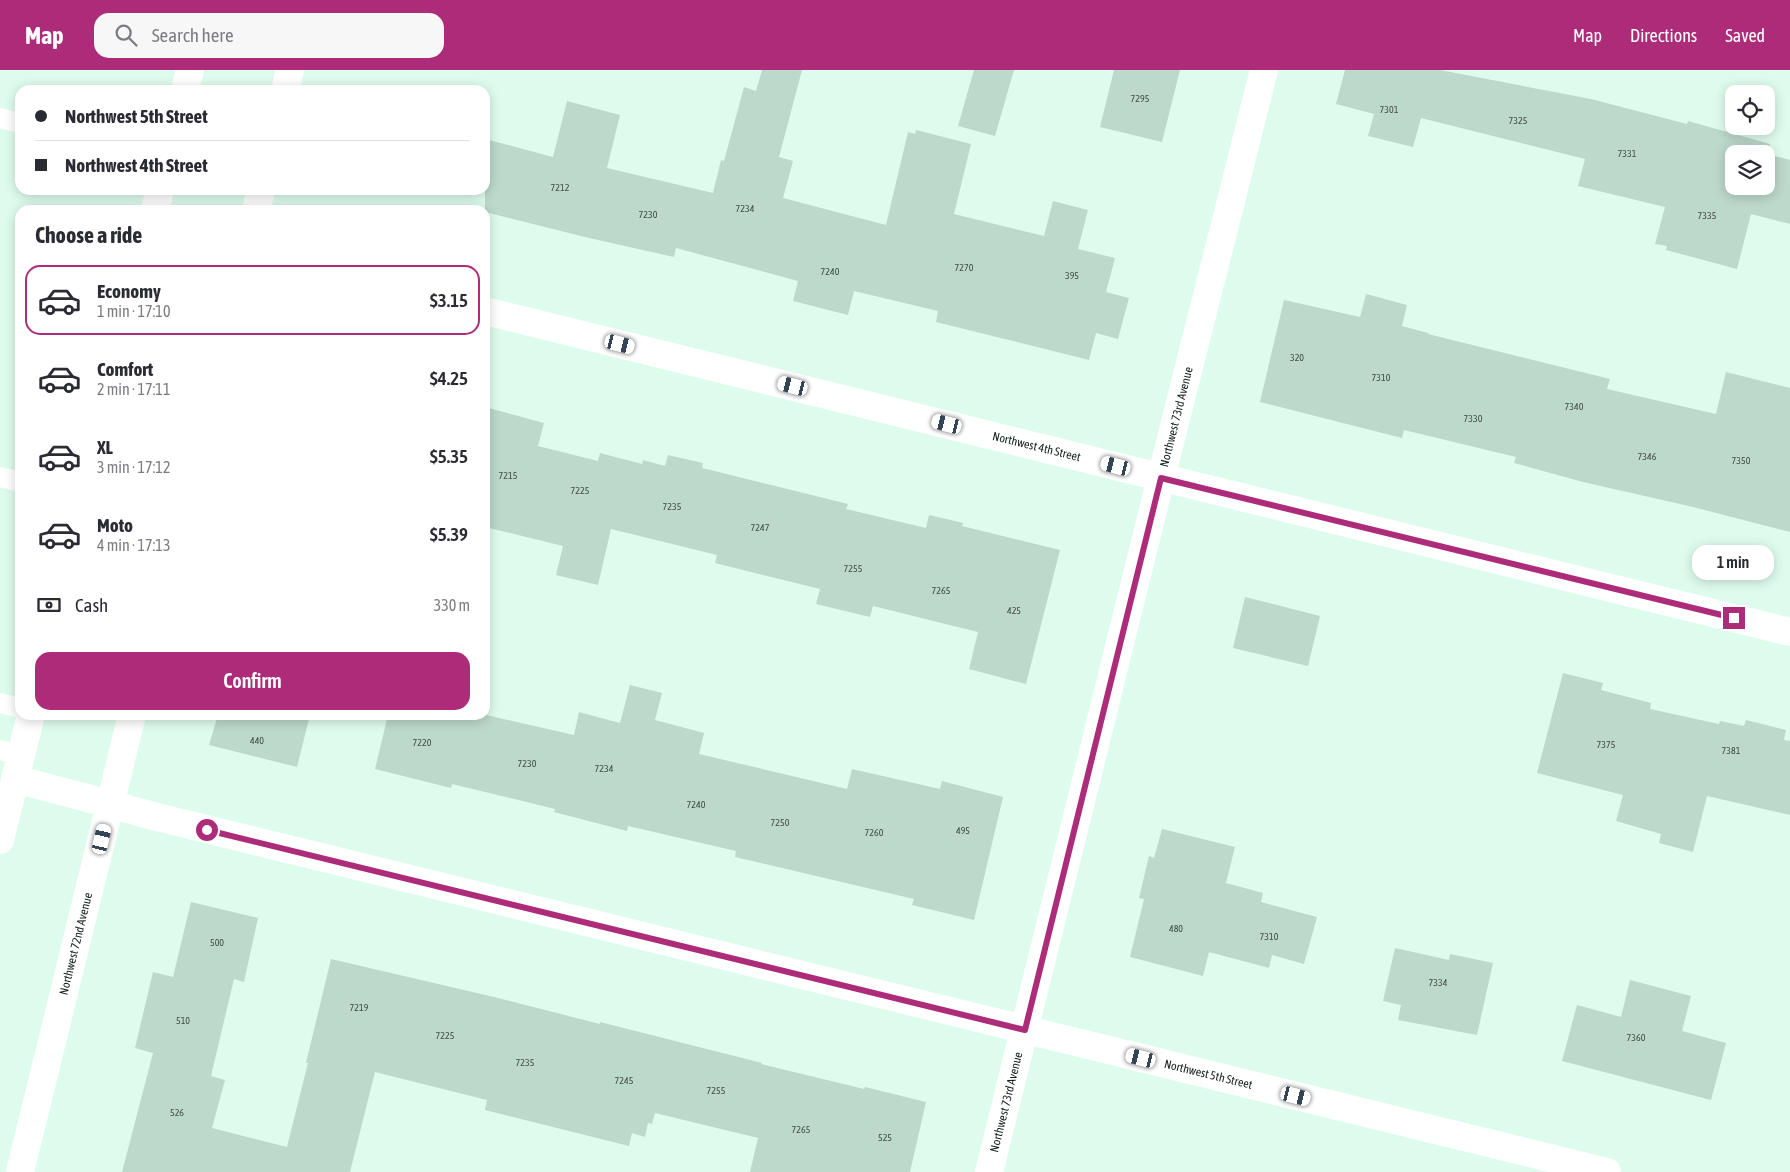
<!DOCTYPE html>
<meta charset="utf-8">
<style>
:root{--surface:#fff;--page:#f7f7f7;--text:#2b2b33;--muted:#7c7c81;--line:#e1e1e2;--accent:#ad2c79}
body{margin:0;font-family:"Asap Condensed",sans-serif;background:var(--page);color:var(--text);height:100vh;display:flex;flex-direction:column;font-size:19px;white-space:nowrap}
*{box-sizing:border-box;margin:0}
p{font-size:16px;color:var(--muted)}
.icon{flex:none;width:28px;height:28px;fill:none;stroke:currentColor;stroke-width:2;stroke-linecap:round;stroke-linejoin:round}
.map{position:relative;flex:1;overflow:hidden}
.drawer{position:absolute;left:15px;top:135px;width:475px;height:515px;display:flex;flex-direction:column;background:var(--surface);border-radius:15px;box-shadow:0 2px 12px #0003}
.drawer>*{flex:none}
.hud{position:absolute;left:15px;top:15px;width:475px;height:110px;border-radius:15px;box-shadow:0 2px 12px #0003;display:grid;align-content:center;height:110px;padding:0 20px;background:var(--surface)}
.controls{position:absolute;left:1725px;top:15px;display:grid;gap:10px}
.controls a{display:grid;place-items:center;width:50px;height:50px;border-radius:10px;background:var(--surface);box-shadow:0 2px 12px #0003;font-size:25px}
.end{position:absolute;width:22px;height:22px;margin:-11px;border:6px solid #ad2c79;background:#fff;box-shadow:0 0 0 2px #fff}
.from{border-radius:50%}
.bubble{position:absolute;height:35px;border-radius:15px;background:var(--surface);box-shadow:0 2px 12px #0003;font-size:16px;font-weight:600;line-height:35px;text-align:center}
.car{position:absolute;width:15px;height:30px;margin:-15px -8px;border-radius:6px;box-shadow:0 0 4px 1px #0007;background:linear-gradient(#fff 24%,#345 0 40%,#fff 0 76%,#345 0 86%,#fff 0)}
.hud b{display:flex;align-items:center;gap:18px;height:48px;font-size:19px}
.hud b+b{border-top:1px solid var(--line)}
.hud i{width:12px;height:12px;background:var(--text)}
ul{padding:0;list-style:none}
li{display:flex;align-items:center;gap:15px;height:70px;margin:0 10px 8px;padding:0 10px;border:2px solid transparent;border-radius:15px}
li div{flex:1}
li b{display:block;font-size:19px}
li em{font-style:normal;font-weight:600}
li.active{border-color:var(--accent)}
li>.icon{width:45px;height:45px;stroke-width:1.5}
h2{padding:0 20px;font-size:22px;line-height:60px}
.pay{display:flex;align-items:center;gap:12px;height:55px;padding:0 20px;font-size:19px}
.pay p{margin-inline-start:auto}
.button{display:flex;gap:10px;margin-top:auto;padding:10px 20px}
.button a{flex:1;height:58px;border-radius:15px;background:var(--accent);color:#fff;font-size:20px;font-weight:600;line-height:58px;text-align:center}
header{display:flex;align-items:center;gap:30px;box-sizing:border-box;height:70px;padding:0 25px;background:var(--accent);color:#fff}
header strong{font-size:24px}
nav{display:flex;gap:28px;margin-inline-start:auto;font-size:18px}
.search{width:350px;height:45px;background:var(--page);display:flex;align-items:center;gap:12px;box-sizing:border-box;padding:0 18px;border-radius:15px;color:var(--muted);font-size:19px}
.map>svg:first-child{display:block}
.building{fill:#bcd9cb;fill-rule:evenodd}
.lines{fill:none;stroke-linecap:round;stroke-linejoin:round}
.lane{stroke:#fff;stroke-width:20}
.street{stroke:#fff;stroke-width:28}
.secondary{stroke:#fff;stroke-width:28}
.route{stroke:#ad2c79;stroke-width:6}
.labels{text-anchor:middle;stroke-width:4;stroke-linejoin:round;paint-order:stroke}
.number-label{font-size:10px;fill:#404f48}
.street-label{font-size:12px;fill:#16211c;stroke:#defced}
</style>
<header>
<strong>Map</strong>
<div class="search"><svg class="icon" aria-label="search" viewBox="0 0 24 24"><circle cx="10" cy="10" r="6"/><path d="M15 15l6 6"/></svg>Search here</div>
<nav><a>Map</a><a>Directions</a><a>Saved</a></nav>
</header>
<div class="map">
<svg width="1790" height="1102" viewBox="0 0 1790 1102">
<rect width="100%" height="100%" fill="#defced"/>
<!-- building -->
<g class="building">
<polygon points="762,0 802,0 779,87 793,91 783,128 886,155 908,62 915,64 916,60 971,74 954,144 1044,166 1053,131 1088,140 1078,179 1115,188 1106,222 1129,228 1118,269 1096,263 1089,290 936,252 938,241 854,221 848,245 793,231 798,211 676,178 674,187 589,168 485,142 485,69 553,87 567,31 620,45 607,98 713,123 721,90 724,91 744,17 756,21"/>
<polygon points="974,0 1014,0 995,66 958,56"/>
<polygon points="1114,0 1180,0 1162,72 1100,57"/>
<path d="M1345,0H1440L1591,29L1687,54L1688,51L1770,74L1767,84L1790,90V154L1751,144L1737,199L1666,180L1667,176L1655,174L1665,137L1578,116L1585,89L1421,48L1413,77L1368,66L1374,44L1336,34ZM1734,84H1766V116H1734Z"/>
<polygon points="1366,224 1407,235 1402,256 1428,263 1428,264 1610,309 1607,319 1716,344 1726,302 1790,318 1790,462 1693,437 1583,412 1514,393 1516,387 1404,360 1402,368 1260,332 1284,230 1360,247"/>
<polygon points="485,337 544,353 538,376 598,391 600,383 642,394 643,390 665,396 668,385 703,393 702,398 848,434 846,439 926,458 929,445 963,453 962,456 1060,480 1026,614 969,599 978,562 873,536 870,547 816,534 820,519 715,493 717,485 611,459 598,515 556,505 563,476 485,457"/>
<polygon points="1245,527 1320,546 1308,596 1233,578"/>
<polygon points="1563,603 1603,613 1601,620 1651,633 1650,639 1719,654 1720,651 1744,656 1746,650 1786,660 1784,670 1790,671 1790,745 1707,726 1693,782 1659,773 1661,764 1616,751 1623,725 1537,703"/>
<polygon points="630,615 662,623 655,650 704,663 699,684 847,719 852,699 940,719 942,711 1003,727 974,850 912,835 914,829 735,787 736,781 628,756 627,761 554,742 555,739 452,714 451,718 375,699 388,645 486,645 574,665 579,642 620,653"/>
<polygon points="218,645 310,645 297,697 209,675"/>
<polygon points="1162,759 1235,777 1226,813 1263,823 1261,832 1317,847 1304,894 1272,885 1269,898 1209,882 1203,906 1130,887 1144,829 1139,828 1149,786 1154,788"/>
<polygon points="191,832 258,848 244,912 234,909 211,1006 225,1010 212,1058 287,1077 308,993 306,993 331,889 494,927 600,954 600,952 762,993 761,994 864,1019 865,1017 926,1032 910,1102 750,1102 758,1068 655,1043 652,1054 648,1053 645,1067 632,1063 629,1076 485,1040 487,1030 375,1002 350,1102 122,1102 153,983 135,978 153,902 173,907"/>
<polygon points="1395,878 1449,890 1450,884 1493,893 1477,965 1398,950 1401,935 1383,931"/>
<polygon points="1630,910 1691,926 1682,961 1726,973 1711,1030 1562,991 1577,935 1621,947"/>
</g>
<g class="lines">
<!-- lane -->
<g class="lane">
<polyline points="0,48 20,53"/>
<polyline points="0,407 20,412"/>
<polyline points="0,633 20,638"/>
<polyline points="0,680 21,685"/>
</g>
<!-- street -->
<g class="street">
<path id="s1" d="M485,241L1790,562"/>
<path id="s2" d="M110,734L153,746L1607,1102"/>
<path id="s3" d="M989,1102L1161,408L1264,0"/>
</g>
<!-- secondary -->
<g class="secondary">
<polyline points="185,20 190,0"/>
<polyline points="285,20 290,0"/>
<polyline points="155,140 160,120"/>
<polyline points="256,140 261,120"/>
<polyline points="15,709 110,734"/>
<polyline points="0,770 31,645"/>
<path id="s4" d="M20,1102L132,645"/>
</g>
</g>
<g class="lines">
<!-- route -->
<polyline class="route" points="207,760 1025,960 1161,408 1734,548"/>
</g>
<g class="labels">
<!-- number labels -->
<g class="number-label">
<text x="1140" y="32">7295</text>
<text x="1389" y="43">7301</text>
<text x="1518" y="54">7325</text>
<text x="1627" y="87">7331</text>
<text x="560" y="121">7212</text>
<text x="745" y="142">7234</text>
<text x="648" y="148">7230</text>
<text x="1707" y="149">7335</text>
<text x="964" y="201">7270</text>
<text x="830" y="205">7240</text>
<text x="1072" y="209">395</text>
<text x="1297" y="291">320</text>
<text x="1381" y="311">7310</text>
<text x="1574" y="340">7340</text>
<text x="1473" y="352">7330</text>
<text x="1647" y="390">7346</text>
<text x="1741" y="394">7350</text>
<text x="508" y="409">7215</text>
<text x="580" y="424">7225</text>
<text x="672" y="440">7235</text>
<text x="760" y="461">7247</text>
<text x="853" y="502">7255</text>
<text x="941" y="524">7265</text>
<text x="1014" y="544">425</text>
<text x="257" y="674">440</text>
<text x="422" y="676">7220</text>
<text x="1606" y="678">7375</text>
<text x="1731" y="684">7381</text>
<text x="527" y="697">7230</text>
<text x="604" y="702">7234</text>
<text x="696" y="738">7240</text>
<text x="780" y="756">7250</text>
<text x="963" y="764">495</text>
<text x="874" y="766">7260</text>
<text x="1176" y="862">480</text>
<text x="1269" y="870">7310</text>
<text x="217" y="876">500</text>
<text x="1438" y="916">7334</text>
<text x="359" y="941">7219</text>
<text x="183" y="954">510</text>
<text x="445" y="969">7225</text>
<text x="1636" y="971">7360</text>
<text x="525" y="996">7235</text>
<text x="624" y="1014">7245</text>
<text x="716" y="1024">7255</text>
<text x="177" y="1046">526</text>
<text x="801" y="1063">7265</text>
<text x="885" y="1071">525</text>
</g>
<!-- street labels -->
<g class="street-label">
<text dy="4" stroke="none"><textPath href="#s3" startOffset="778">Northwest 73rd Avenue</textPath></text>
<text dy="4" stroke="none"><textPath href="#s1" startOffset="568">Northwest 4th Street</textPath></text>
<text dy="4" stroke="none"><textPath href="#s4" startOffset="235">Northwest 72nd Avenue</textPath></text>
<text dy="4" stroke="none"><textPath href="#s2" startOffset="1131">Northwest 5th Street</textPath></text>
<text dy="4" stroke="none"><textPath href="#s3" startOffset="72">Northwest 73rd Avenue</textPath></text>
</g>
</g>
</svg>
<div class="controls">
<a><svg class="icon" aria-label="locate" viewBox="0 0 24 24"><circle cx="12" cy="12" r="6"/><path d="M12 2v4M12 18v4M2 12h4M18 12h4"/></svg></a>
<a><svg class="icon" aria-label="layers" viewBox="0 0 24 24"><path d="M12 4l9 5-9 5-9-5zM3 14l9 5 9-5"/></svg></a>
</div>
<i class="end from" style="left:207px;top:760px"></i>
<i class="end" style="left:1734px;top:548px"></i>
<div class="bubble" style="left:1692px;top:475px;width:82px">1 min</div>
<i class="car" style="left:620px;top:274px;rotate:104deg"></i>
<i class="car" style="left:793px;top:316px;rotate:284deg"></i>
<i class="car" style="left:947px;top:354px;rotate:284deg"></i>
<i class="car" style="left:1116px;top:396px;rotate:284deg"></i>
<i class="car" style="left:102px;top:769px;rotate:13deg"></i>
<i class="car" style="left:1141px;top:988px;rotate:284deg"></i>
<i class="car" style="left:1296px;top:1026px;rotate:104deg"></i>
<div class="hud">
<b><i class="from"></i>Northwest 5th Street</b>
<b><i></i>Northwest 4th Street</b>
</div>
<section class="drawer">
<h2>Choose a ride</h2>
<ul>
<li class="active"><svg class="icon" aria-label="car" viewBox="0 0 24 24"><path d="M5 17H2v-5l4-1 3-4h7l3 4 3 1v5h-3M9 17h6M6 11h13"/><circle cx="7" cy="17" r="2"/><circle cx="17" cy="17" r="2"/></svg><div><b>Economy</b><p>1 min · 17:10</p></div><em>$3.15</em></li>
<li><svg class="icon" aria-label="car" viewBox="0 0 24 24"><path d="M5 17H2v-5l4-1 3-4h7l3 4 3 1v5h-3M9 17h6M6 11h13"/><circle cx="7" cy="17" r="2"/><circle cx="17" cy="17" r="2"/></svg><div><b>Comfort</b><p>2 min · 17:11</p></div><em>$4.25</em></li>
<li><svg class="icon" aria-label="car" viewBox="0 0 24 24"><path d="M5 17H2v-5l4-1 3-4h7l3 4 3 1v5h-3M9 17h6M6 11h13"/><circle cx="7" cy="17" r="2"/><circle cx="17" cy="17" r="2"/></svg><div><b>XL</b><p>3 min · 17:12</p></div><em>$5.35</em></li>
<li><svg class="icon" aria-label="car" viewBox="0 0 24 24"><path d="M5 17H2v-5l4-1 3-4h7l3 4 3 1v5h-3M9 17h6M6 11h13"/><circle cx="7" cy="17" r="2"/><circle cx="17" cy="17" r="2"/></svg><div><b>Moto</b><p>4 min · 17:13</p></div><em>$5.39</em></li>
</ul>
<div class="pay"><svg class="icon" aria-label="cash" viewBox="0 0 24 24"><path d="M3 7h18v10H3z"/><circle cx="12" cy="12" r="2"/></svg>Cash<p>330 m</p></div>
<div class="button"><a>Confirm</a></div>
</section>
</div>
